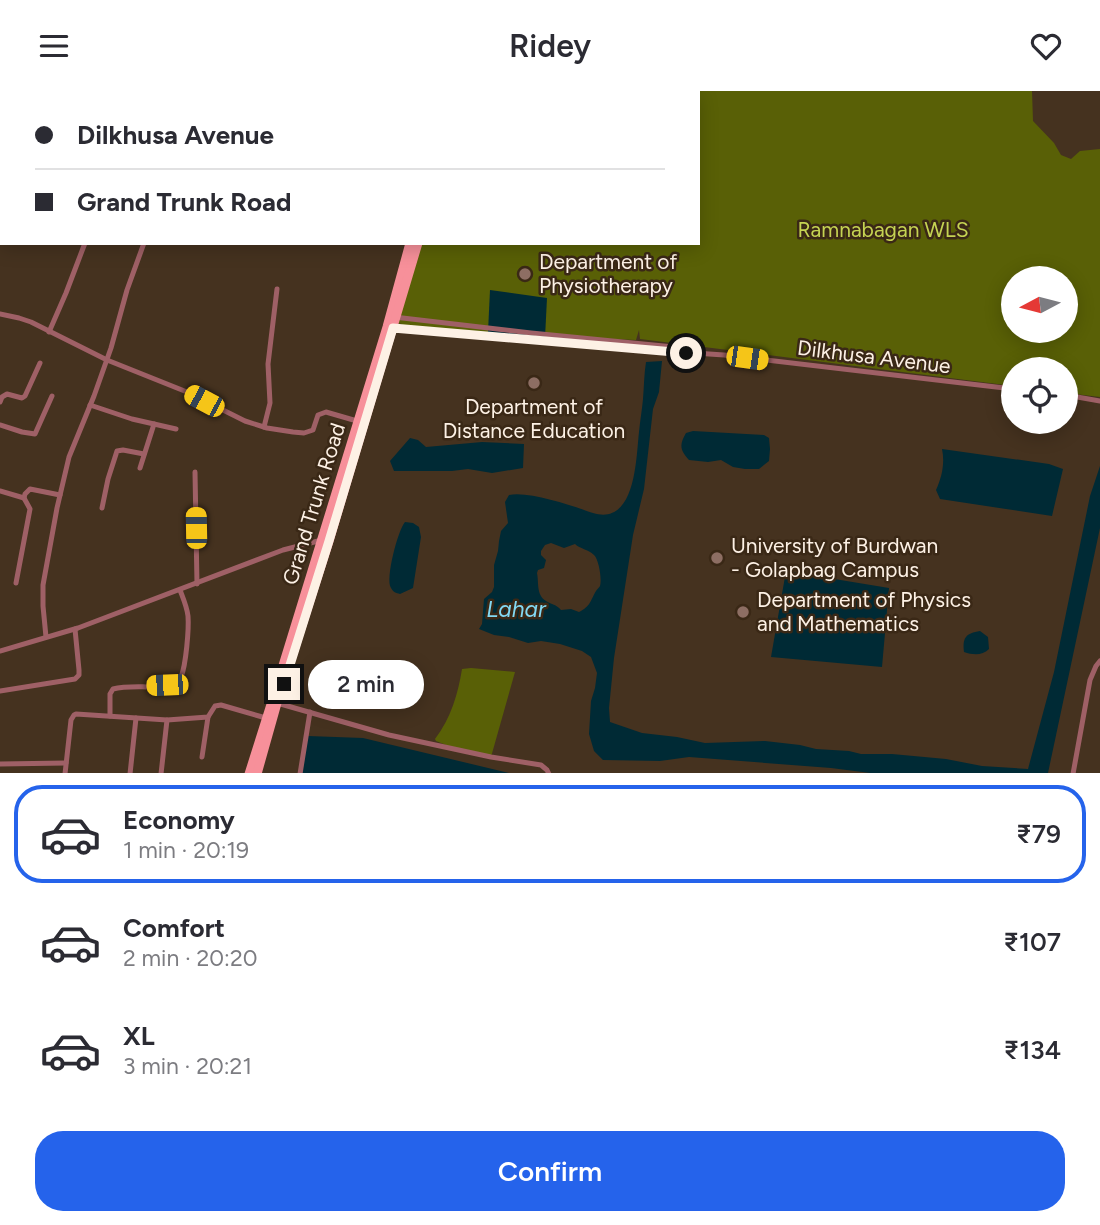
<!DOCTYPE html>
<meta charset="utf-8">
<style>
:root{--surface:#fff;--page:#f2f2f3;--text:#2b2b33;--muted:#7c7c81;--line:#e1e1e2;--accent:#2563eb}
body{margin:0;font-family:Figtree,sans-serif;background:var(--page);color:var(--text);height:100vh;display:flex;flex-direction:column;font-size:26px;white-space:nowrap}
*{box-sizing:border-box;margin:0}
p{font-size:23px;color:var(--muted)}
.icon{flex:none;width:38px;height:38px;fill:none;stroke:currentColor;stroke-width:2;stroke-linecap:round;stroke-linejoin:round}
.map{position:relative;height:682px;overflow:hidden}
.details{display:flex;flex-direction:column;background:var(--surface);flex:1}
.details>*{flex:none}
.guide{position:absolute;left:0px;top:0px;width:700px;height:154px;box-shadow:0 4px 18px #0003;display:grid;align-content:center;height:154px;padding:0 35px;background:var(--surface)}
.needle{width:46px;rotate:263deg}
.fabs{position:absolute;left:1001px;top:175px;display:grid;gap:14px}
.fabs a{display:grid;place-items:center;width:77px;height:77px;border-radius:50%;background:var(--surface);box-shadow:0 4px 18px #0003;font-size:35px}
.end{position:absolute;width:32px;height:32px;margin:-16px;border:9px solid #fdf1e5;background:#111;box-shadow:0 0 0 4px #111}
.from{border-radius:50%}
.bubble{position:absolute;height:49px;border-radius:24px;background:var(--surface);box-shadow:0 4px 18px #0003;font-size:23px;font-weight:600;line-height:49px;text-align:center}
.car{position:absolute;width:21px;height:42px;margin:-21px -10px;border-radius:9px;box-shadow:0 0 5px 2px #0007;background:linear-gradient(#f5c518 24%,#345 0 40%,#f5c518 0 76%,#345 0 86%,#f5c518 0)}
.guide b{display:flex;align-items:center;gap:24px;height:66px;font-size:26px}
.guide b+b{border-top:2px solid var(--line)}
.guide i{width:18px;height:18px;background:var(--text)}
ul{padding:12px 0 0;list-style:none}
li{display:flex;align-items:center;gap:21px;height:98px;margin:0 14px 10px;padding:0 21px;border:4px solid transparent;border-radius:28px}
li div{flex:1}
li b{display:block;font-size:26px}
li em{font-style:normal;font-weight:600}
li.on{border-color:var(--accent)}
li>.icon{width:63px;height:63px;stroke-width:1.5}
.cta{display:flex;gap:14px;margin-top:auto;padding:14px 35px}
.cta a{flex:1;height:80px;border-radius:28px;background:var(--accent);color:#fff;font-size:28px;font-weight:600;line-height:80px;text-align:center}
header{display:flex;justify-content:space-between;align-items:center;height:91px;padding:0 35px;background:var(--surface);font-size:32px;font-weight:600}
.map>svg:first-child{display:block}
.green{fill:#596006;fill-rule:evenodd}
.water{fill:#002a35;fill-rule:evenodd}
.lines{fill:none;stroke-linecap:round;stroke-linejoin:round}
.street{stroke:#9f6066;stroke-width:5}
.primary{stroke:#f7909a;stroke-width:9}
.route{stroke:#fdf1e5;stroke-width:9}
.education-dot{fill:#8d6e63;stroke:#3a2816;stroke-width:2.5}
.labels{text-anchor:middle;stroke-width:5;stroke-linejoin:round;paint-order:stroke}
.park-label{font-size:21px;fill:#c5d352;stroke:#3a2816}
.poi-label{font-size:21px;fill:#fdf1e5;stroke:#3a2816;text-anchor:start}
.street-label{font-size:21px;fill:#fdf1e5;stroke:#3a2816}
.water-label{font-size:23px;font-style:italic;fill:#82d9f3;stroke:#3a2816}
</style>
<header><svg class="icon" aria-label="menu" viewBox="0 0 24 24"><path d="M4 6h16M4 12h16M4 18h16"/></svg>Ridey<svg class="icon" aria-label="heart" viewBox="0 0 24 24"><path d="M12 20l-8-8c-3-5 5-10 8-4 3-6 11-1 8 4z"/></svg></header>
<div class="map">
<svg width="1100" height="683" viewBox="0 0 1100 683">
<rect width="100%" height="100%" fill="#45321f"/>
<!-- green -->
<g class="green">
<path d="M685,0H1032L1033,30L1054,52L1061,64L1071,68L1080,60L1100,58V306L1066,302V278H1013V295L640,248L639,239L636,249L401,238L402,233L396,232L420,152H698V2H680ZM1013,187H1066V240H1013Z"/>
<path d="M471,577L515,581L491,666L456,658L436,650L435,648C451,627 458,603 462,578Z"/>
</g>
<!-- water -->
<g class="water">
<polygon points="490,199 547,207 545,247 488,241"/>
<path d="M662,270L659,301L653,318L644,398L633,444L614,567L609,617L610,631L642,642L677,646L705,652L765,650L800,654L816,658L849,660L861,663H892L946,668L982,675L1028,678L1054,581L1090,405L1100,375V437L1048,682L878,683L831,677L689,666L660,670L603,669L594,660L589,643L591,610L595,597L597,582L591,566L582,560L560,553L541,550L528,552L509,546L494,544L479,538L482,533L484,508L492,501L494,496V474L498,460L499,450L501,440L508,432L505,411L509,404C530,400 572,415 593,422C636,435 636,367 639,341C640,330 642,319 643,308C644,296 644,283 646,271ZM551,452L564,457L575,453C580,458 588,458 594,464C599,469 602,488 600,495C599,497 597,498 596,500C590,510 591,515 579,521L571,518L561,519C556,513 552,514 546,510C536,504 539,491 537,482L538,479L544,477L546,469L541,464V460L545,454Z"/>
<path d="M693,340L764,344L769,347L770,358L769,370L759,378H745L733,376L721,369L708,371L689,369C680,359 679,354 686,342Z"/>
<polygon points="410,347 418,349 426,356 482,351 524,353 523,377 492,382 468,378 452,380 394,380 390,370"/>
<path d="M942,358L1049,373L1063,378L1052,425L940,408L936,399C942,386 945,372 942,358Z"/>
<path d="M405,431L413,432L419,436L421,446L413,497L400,503C396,502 393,501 391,497C385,488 398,439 405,431Z"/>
<polygon points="786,480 889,497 882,576 771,566"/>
<path d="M980,540L988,546L989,558C982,565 973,564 964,561C962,547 966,542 980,540Z"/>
<polygon points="308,645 363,647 509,682 302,683"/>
</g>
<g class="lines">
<!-- street -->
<g class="street">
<polyline points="63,0 63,2"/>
<polyline points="112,0 113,2"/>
<polyline points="141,2 141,0"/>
<polyline points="267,2 267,0"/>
<polyline points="331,2 332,0"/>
<polyline points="588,2 589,0"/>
<polyline points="0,223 19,227 31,231 107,269 187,301 245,330 267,337 293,341 304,342 313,339 318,324 326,321 357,330"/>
<polyline points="394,226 531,242 684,257 689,261"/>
<polyline points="390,237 606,256 724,264 1013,298"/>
<polyline points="49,241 66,202 85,152"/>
<polyline points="1066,304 1100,310"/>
<polyline points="0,311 2,306 7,303 22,307 25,305 40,272"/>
<polyline points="90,314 132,328 176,338"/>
<polyline points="0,334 22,341 35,343 52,305"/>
<polyline points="264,336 270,312 268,273 277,198"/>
<polyline points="140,377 154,333"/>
<polyline points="195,381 197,493"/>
<polyline points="0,400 24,407"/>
<polyline points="102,417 108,388 117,360 123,359 144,363"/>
<polyline points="16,492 30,418 24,407 25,403 30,398 60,404"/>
<polyline points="46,546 43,515 43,494 57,417 69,366 94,305 111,257 127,199 144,152"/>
<polyline points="0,560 78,537 283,459 322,449"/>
<polyline points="0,600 75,588 79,584 79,579 75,538"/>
<polyline points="277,612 389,644 491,666 541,674 547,679 549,683"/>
<path d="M110,625V603L113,598C132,593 157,599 174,593C178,591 179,590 181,586C186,574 189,538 188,525C187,516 183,507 180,499"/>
<polyline points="202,666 208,626"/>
<polyline points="0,673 66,672"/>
<polyline points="65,683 71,629 74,624 76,623 167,629 208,626 215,615 221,614 266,627"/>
<polyline points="130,683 136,627"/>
<polyline points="161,683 167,629"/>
<polyline points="300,683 310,621"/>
<polyline points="1073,683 1090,589 1096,575 1100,570"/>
</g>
<!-- primary -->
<g class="primary">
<polyline points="453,2 454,0"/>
<polyline points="463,2 463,0"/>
<polyline points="277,594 387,236 410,152"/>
<polyline points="249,683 273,607"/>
<polyline points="257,683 277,612 329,450 418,152"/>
</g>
</g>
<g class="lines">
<!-- route -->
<polyline class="route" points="284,593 329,450 393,237 686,262"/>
</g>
<!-- markers -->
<g class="education-dot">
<circle cx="525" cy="183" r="7"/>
<circle cx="534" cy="292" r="7"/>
<circle cx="717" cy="467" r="7"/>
<circle cx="743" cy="521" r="7"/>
</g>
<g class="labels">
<!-- park labels -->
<g class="park-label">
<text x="883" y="146">Ramnabagan WLS</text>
</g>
<!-- poi labels -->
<g class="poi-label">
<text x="539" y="178">Department of<tspan x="539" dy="24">Physiotherapy</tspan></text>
<text x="534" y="323" text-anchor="middle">Department of<tspan x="534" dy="24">Distance Education</tspan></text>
<text x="731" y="462">University of Burdwan<tspan x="731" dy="24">- Golapbag Campus</tspan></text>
<text x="757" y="516">Department of Physics<tspan x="757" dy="24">and Mathematics</tspan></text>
</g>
<!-- street labels -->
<g class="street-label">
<text transform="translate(874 266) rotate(7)" y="7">Dilkhusa Avenue</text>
<text transform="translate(314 413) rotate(-73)" y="7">Grand Trunk Road</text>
</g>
<!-- water labels -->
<g class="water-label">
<text x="516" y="526">Lahar</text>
</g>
</g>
</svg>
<div class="fabs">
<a><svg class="needle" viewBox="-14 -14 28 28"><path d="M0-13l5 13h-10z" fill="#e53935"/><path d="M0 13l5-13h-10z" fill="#7c7c81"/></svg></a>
<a><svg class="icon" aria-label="locate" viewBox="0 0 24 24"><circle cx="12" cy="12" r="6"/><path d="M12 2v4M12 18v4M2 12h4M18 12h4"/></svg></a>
</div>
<i class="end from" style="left:686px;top:262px"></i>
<i class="end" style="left:284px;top:593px"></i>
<div class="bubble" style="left:308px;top:569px;width:116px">2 min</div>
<i class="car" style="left:747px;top:267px;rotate:98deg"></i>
<i class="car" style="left:204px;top:310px;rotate:298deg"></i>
<i class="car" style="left:196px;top:437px;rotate:359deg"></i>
<i class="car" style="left:167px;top:594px;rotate:268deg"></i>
<div class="guide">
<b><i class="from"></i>Dilkhusa Avenue</b>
<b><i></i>Grand Trunk Road</b>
</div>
</div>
<section class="details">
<ul>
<li class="on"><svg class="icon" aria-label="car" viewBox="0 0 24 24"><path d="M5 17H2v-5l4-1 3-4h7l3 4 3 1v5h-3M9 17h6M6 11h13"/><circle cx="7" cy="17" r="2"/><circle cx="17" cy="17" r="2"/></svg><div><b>Economy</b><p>1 min · 20:19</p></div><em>₹79</em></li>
<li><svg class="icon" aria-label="car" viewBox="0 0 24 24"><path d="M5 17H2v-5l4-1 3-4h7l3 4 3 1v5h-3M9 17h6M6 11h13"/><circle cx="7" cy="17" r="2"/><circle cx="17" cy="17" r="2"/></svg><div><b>Comfort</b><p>2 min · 20:20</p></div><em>₹107</em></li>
<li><svg class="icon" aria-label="car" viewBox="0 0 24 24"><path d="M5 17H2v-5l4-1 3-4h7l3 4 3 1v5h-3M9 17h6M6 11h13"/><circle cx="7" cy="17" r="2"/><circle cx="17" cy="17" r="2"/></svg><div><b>XL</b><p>3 min · 20:21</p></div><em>₹134</em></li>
</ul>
<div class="cta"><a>Confirm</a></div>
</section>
